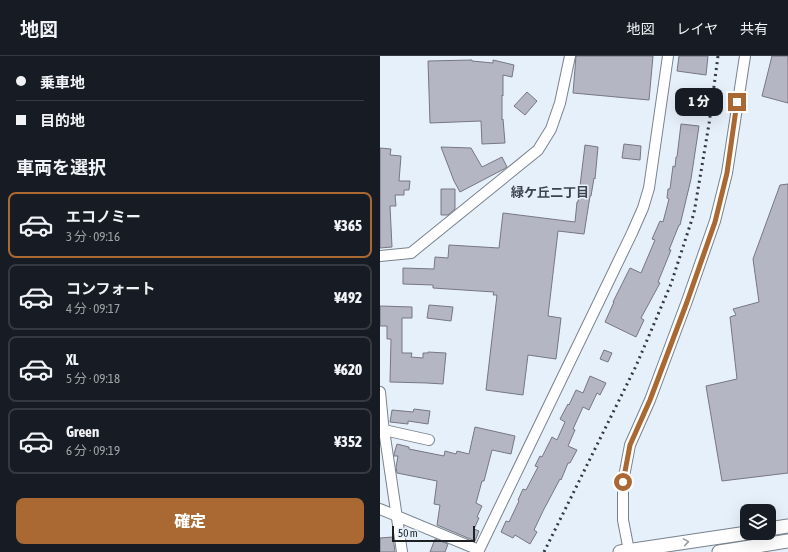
<!DOCTYPE html>
<html lang="ja">
<meta charset="utf-8">
<style>
:root{--surface:#171b24;--page:#242831;--text:#f1f3f6;--muted:#9ea1a6;--line:#363941;--accent:#aa6933}
body{margin:0;font-family:"Asap Condensed","Noto Sans JP",sans-serif;background:var(--page);color:var(--text);height:100vh;display:flex;flex-direction:column;font-size:15px;white-space:nowrap}
*{box-sizing:border-box;margin:0}
p{font-size:13px;color:var(--muted)}
.icon{flex:none;width:22px;height:22px;fill:none;stroke:currentColor;stroke-width:2;stroke-linecap:round;stroke-linejoin:round}
.map{position:relative;flex:1;overflow:hidden}
.details{display:flex;flex-direction:column;background:var(--surface);width:380px}
.details>*{flex:none}
.banner{display:grid;align-content:center;height:88px;padding:0 16px;background:var(--surface)}
.buttons{position:absolute;left:360px;top:448px;display:grid;gap:8px}
.buttons a{display:grid;place-items:center;width:36px;height:36px;border-radius:8px;background:var(--surface);box-shadow:0 4px 16px #0002;font-size:20px}
.scale{position:absolute;left:12px;bottom:10px;width:83px;box-sizing:border-box;padding-left:4px;border:2px solid #1c2023;border-top:0;font-size:11px;line-height:14px;white-space:nowrap;color:#1c2023;-webkit-text-stroke:3px #e6f0fb;paint-order:stroke}
.end{position:absolute;width:18px;height:18px;margin:-9px;border:5px solid #aa6933;background:#fff;box-shadow:0 0 0 2px #fff}
.from{border-radius:50%}
.bubble{position:absolute;height:28px;border-radius:8px;background:var(--surface);box-shadow:0 4px 16px #0002;font-size:13px;font-weight:800;line-height:28px;text-align:center}
.banner b{display:flex;align-items:center;gap:14px;height:38px;font-size:15px}
.banner b+b{border-top:1px solid var(--line)}
.banner i{width:10px;height:10px;background:var(--text)}
ul{padding:0;list-style:none}
li{display:flex;align-items:center;gap:12px;height:66px;margin:0 8px 6px;padding:0 8px;border:2px solid var(--line);border-radius:8px}
li div{flex:1}
li b{display:block;font-size:15px}
li em{font-style:normal;font-weight:800}
li.current{border-color:var(--accent)}
li>.icon{width:36px;height:36px;stroke-width:1.5}
h2{padding:0 16px;font-size:18px;line-height:48px}
.button{display:flex;gap:8px;margin-top:auto;padding:8px 16px}
.button a{flex:1;height:46px;border-radius:8px;background:var(--accent);color:#fff;font-size:16px;font-weight:800;line-height:46px;text-align:center}
header{display:flex;align-items:center;gap:24px;box-sizing:border-box;height:56px;padding:0 20px;background:var(--surface);border-bottom:1px solid var(--line)}
header strong{font-size:19px}
nav{display:flex;gap:22px;margin-inline-start:auto;font-size:14px}
main{display:flex;flex:1;min-height:0}
.map>svg:first-child{display:block}
.building{fill:#b5b6c3;stroke:#767783}
.lines{fill:none;stroke-linecap:round;stroke-linejoin:round}
.street-casing{stroke:#79828c;stroke-width:12}
.secondary-casing{stroke:#79828c;stroke-width:15}
.street{stroke:#fff;stroke-width:10}
.secondary{stroke:#fff;stroke-width:13}
.rail{stroke:#33373b;stroke-width:3;stroke-dasharray:2 4;stroke-linecap:butt}
.oneway{stroke:#999b9c}
.route{stroke:#aa6933;stroke-width:5}
.labels{text-anchor:middle;stroke-width:3;stroke-linejoin:round;paint-order:stroke}
.neighbourhood-label{font-size:13px;font-weight:bold;fill:#3c444d;stroke:#e6f0fb}
</style>
<header>
<strong>地図</strong>
<nav><a>地図</a><a>レイヤ</a><a>共有</a></nav>
</header>
<main>
<section class="details">
<div class="banner">
<b><i class="from"></i>乗車地</b>
<b><i></i>目的地</b>
</div>
<h2>車両を選択</h2>
<ul>
<li class="current"><svg class="icon" aria-label="car" viewBox="0 0 24 24"><path d="M5 17H2v-5l4-1 3-4h7l3 4 3 1v5h-3M9 17h6M6 11h13"/><circle cx="7" cy="17" r="2"/><circle cx="17" cy="17" r="2"/></svg><div><b>エコノミー</b><p>3 分 · 09:16</p></div><em>¥365</em></li>
<li><svg class="icon" aria-label="car" viewBox="0 0 24 24"><path d="M5 17H2v-5l4-1 3-4h7l3 4 3 1v5h-3M9 17h6M6 11h13"/><circle cx="7" cy="17" r="2"/><circle cx="17" cy="17" r="2"/></svg><div><b>コンフォート</b><p>4 分 · 09:17</p></div><em>¥492</em></li>
<li><svg class="icon" aria-label="car" viewBox="0 0 24 24"><path d="M5 17H2v-5l4-1 3-4h7l3 4 3 1v5h-3M9 17h6M6 11h13"/><circle cx="7" cy="17" r="2"/><circle cx="17" cy="17" r="2"/></svg><div><b>XL</b><p>5 分 · 09:18</p></div><em>¥620</em></li>
<li><svg class="icon" aria-label="car" viewBox="0 0 24 24"><path d="M5 17H2v-5l4-1 3-4h7l3 4 3 1v5h-3M9 17h6M6 11h13"/><circle cx="7" cy="17" r="2"/><circle cx="17" cy="17" r="2"/></svg><div><b>Green</b><p>6 分 · 09:19</p></div><em>¥352</em></li>
</ul>
<div class="button"><a>確定</a></div>
</section>
<div class="map">
<svg width="408" height="496" viewBox="0 0 408 496">
<rect width="100%" height="100%" fill="#e6f0fb"/>
<!-- building -->
<g class="building">
<polygon points="196,0 273,0 269,44 193,37"/>
<polygon points="299,0 328,0 326,19 297,15"/>
<polygon points="392,0 408,0 408,47 382,40"/>
<polygon points="92,4 92,5 113,7 113,4 134,9 132,21 123,19 123,40 122,39 122,64 123,63 125,87 102,88 101,65 50,67 48,5"/>
<polygon points="147,36 157,45 145,59 134,50"/>
<polygon points="301,68 319,70 311,123 300,169 299,169 289,194 291,194 278,226 280,227 261,262 264,264 256,281 225,266 234,246 233,246 250,212 261,217 275,184 272,183 280,165 283,166 289,143 287,142 288,133 290,133 293,110 295,111 296,101 297,101"/>
<polygon points="244,88 261,90 260,104 242,102"/>
<polygon points="205,89 218,91 215,123 214,122 211,140 210,140 204,178 178,175 168,260 181,262 176,303 148,299 143,339 106,334 117,239 113,239 114,236 53,232 53,229 23,228 23,212 54,213 55,201 68,202 69,189 119,192 123,157 195,166 197,146 198,146"/>
<polygon points="61,91 91,92 102,111 122,101 127,111 124,113 80,136 74,125"/>
<polygon points="0,92 11,93 10,99 21,100 19,125 30,125 29,134 24,134 24,139 15,139 16,150 10,150 12,191 0,192"/>
<polygon points="408,128 408,417 342,425 326,330 357,323 350,261 356,259 353,253 379,246 373,203 400,129"/>
<polygon points="61,133 75,133 75,153 68,159 61,159"/>
<polygon points="49,249 73,251 71,265 47,262"/>
<polygon points="0,250 32,251 32,262 22,262 22,297 32,297 31,301 43,302 43,297 48,297 48,296 66,297 63,328 47,327 10,326 11,283 7,283 7,270 0,270"/>
<polygon points="224,294 232,297 228,306 220,303"/>
<polygon points="210,320 226,327 220,339 217,337 209,354 203,351 193,373 195,374 188,390 197,394 190,407 188,407 181,424 180,423 163,455 154,474 157,476 150,488 135,479 133,482 121,476 126,465 129,466 139,445 138,444 143,433 146,434 158,411 155,410 160,400 162,401 172,381 177,384 185,366 180,363 188,348 189,349 196,334 203,337"/>
<polygon points="34,353 50,355 48,368 28,365 28,368 10,366 12,354 33,356"/>
<polygon points="95,371 135,380 131,398 112,394 104,425 102,425 96,447 102,450 97,461 99,462 94,473 99,475 95,485 57,469 60,449 54,448 57,425 17,417 16,411 18,400 14,400 14,398 17,388 29,391 29,393 64,400 65,395 76,398 77,395 89,398"/>
<polygon points="13,481 15,496 0,496 0,482"/>
<polygon points="55,483 68,488 65,496 50,496"/>
</g>
<g class="lines">
<defs>
<g id="street">
<polyline points="0,200 31,197 158,94 171,73 180,47 190,0"/>
<polyline points="0,336 3,367 22,496"/>
<polyline points="4,374 49,384"/>
<polyline points="0,453 99,494 252,177 263,152 269,132 288,0"/>
<polyline points="249,495 243,464 243,426 250,389 270,344 307,245 335,165 347,117 365,0"/>
</g>
<g id="secondary">
<polyline points="389,473 408,470"/>
<polyline points="240,496 367,477"/>
<polyline points="339,496 408,485"/>
</g>
</defs>
<!-- street casing -->
<use href="#street" class="street-casing"/>
<!-- secondary casing -->
<use href="#secondary" class="secondary-casing"/>
<!-- street -->
<use href="#street" class="street"/>
<!-- secondary -->
<use href="#secondary" class="secondary"/>
<!-- rail -->
<polyline class="rail" points="164,496 256,310 291,228 314,157 329,68 338,0"/>
</g>
<!-- one-way arrows -->
<defs><path id="oneway-chevron" d="M-2-3.5L2.5 0L-2 3.5" fill="none" stroke-width="1.6" stroke-linecap="round" stroke-linejoin="round"/></defs>
<use class="oneway" href="#oneway-chevron" transform="translate(306 486) rotate(-9)"/>
<g class="lines">
<!-- route -->
<polyline class="route" points="243,426 250,389 270,344 307,246 335,166 347,117 357,46"/>
</g>
<g class="labels">
<!-- neighbourhood labels -->
<g class="neighbourhood-label">
<text x="170" y="141">緑ケ丘二丁目</text>
</g>
</g>
</svg>
<div class="buttons">
<a><svg class="icon" aria-label="layers" viewBox="0 0 24 24"><path d="M12 4l9 5-9 5-9-5zM3 14l9 5 9-5"/></svg></a>
</div>
<div class="scale">50 m</div>
<i class="end from" style="left:243px;top:426px"></i>
<i class="end" style="left:357px;top:46px"></i>
<div class="bubble" style="left:295px;top:32px;width:48px">1 分</div>
</div>
</main>
